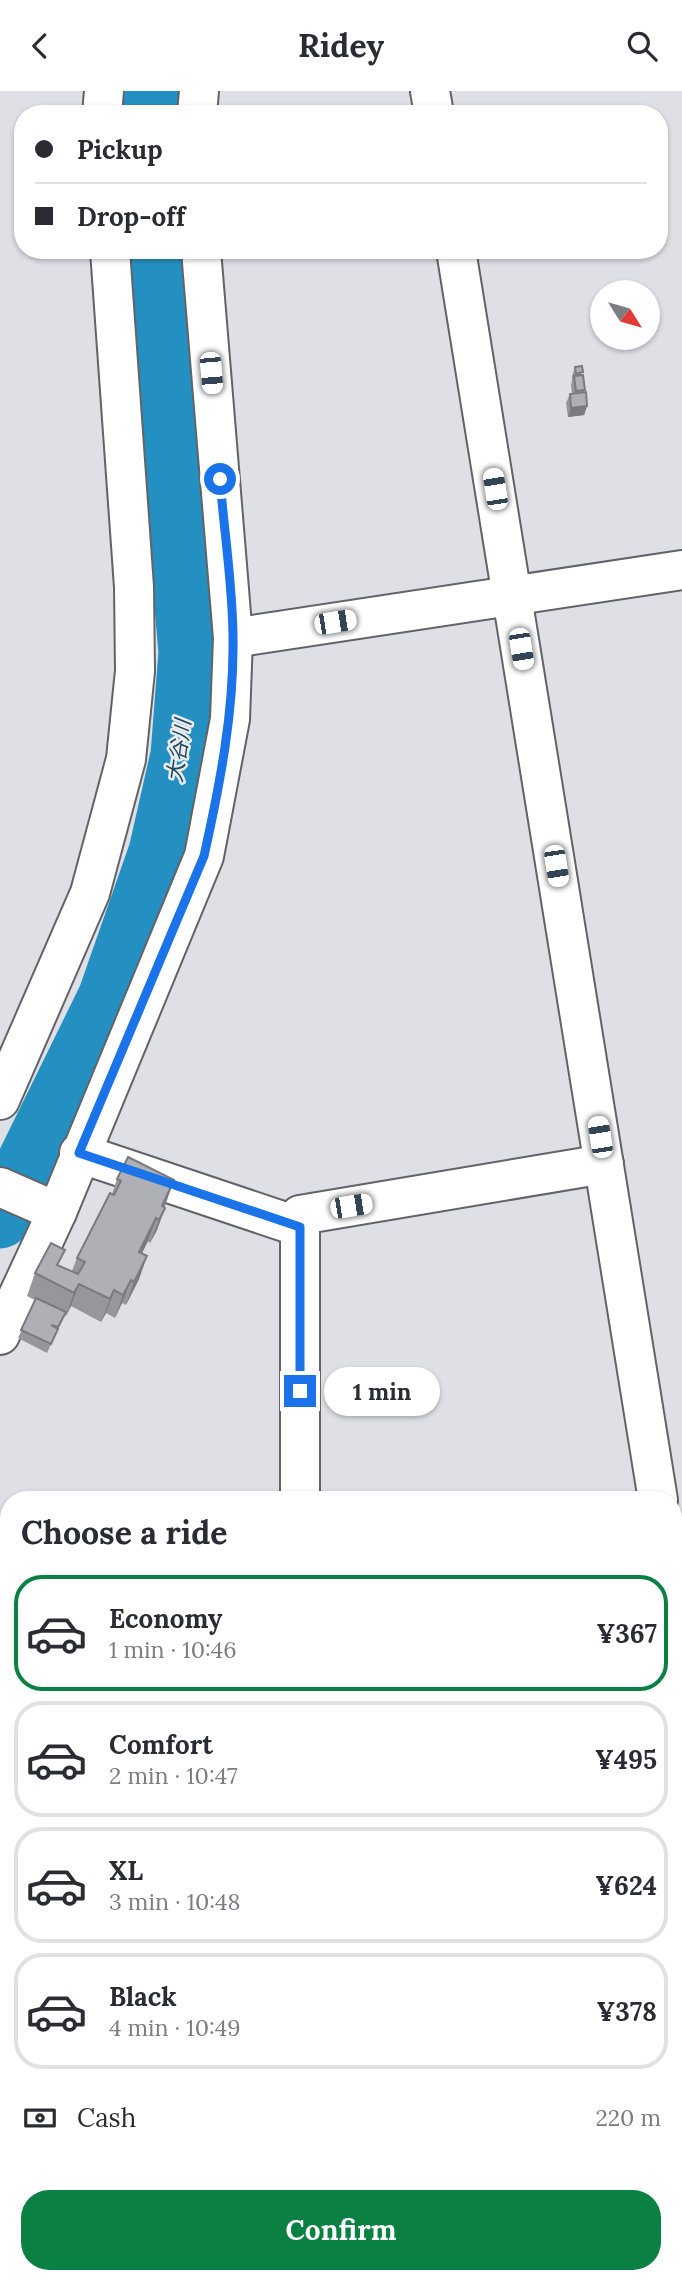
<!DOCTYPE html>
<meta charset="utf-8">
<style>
:root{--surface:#fff;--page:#f7f7f7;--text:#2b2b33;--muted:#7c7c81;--line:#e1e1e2;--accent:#0b8043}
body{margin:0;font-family:Lora,"Noto Sans JP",serif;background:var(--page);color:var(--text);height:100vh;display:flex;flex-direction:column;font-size:26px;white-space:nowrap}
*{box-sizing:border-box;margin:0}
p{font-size:23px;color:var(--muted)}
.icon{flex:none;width:38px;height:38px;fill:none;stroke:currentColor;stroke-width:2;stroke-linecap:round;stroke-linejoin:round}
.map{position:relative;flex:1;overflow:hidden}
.sheet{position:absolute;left:0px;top:1400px;width:682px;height:793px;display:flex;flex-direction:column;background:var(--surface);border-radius:28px 28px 0 0;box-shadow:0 2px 5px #0004}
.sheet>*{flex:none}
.top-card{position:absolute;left:14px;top:14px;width:654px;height:154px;border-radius:28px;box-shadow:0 2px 5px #0004;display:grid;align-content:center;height:154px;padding:0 21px;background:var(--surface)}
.needle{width:46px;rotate:127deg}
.fabs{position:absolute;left:590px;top:189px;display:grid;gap:14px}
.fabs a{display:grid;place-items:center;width:70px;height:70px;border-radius:50%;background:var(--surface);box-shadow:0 2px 5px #0004;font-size:35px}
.end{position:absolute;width:32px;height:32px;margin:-16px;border:9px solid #1a73e8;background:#fff;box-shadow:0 0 0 4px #fff}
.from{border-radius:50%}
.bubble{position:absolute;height:49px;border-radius:24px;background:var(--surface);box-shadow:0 2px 5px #0004;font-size:23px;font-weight:700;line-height:49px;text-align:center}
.car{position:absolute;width:21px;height:42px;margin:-21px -10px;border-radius:9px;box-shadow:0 0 5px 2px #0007;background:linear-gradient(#fff 24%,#345 0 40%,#fff 0 76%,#345 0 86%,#fff 0)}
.top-card b{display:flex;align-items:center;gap:24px;height:66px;font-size:26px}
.top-card b+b{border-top:2px solid var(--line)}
.top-card i{width:18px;height:18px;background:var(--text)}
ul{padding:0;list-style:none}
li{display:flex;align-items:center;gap:21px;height:116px;margin:0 14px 10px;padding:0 7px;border:4px solid var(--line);border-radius:28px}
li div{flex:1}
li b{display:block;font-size:26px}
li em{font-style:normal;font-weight:700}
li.selected{border-color:var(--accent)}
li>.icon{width:63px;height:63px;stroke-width:1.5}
h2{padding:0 21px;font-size:32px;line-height:84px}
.pay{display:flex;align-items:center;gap:18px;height:77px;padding:0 21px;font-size:26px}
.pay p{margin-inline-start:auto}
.action{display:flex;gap:14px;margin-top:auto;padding:14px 21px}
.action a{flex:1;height:80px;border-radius:28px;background:var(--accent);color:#fff;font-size:28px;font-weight:700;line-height:80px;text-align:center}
header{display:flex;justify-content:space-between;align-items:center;height:91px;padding:0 21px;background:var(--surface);font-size:32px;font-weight:700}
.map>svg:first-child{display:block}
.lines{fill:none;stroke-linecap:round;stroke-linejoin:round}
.stream{stroke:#277397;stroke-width:10}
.river{stroke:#2490c2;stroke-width:61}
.minor-casing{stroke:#626367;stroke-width:42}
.minor{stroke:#fff;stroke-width:38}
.wall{fill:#96979c}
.shaded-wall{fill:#7a7b7f}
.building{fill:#afb0b5;stroke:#7a7b7f;stroke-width:2}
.route{stroke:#1a73e8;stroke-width:9}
.labels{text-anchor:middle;stroke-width:5;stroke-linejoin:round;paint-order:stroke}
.water-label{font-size:21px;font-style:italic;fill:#1d475d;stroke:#ecedf2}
</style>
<header><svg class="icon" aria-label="back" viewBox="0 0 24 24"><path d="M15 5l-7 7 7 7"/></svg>Ridey<svg class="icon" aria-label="search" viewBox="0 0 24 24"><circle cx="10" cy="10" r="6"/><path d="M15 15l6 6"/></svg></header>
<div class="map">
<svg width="682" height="2192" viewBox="0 0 682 2192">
<rect width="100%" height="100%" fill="#dee0e5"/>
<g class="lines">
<!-- stream -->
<g class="stream">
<polyline points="0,1732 9,1738"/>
<polyline points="674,1733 682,1738"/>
<path d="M682,1851C678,1889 677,1924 682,1963"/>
<polyline points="406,2184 408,2192"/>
</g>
<!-- river -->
<g class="river">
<polyline points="151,23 151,0"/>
<polyline points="0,1127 108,907 159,761 181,664 189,561 154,159"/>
</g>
<defs>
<g id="minor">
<polyline points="430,0 434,23"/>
<polyline points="102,23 104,0"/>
<polyline points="197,23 199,0"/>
<polyline points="456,159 658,1409"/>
<polyline points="233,547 682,479"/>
<polyline points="0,1009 90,802 126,668 135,580 134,496 110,159"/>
<polyline points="79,1062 300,1136"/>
<polyline points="0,1096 57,1121"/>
<polyline points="0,1244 57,1121 204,765 230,628 233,547 201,159"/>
<polyline points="300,1409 300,1124 604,1073"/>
<polyline points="0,1477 9,1477"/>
<polyline points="0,1762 9,1773"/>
<polyline points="674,1996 682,1984"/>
<polyline points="121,2184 123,2192"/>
<polyline points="667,2184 668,2192"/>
</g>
</defs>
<!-- minor casing -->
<use href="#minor" class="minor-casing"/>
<!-- minor -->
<use href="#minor" class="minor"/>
</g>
<!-- wall -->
<g class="wall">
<polygon points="575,276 582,284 584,302 587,315 584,324 568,326 566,312 570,303 572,303 571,294 572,289 572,285"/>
<polygon points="117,1088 166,1112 157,1139 150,1152 148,1150 142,1162 147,1165 139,1188 126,1214 122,1212 115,1227 106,1222 101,1231 71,1215 66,1225 65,1224 47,1262 18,1247 35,1209 27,1205 35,1182 59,1175 72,1180 77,1167 112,1103"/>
</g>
<!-- shaded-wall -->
<g class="shaded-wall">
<polygon points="587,315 584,324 568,326 571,317"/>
<polygon points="174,1089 166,1112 158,1128 162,1115"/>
<polygon points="165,1117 157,1139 150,1152 159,1129"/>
<polygon points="156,1127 148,1150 131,1184 139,1161"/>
<polygon points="147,1165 139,1188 126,1214 134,1191"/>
<polygon points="131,1189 122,1212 115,1227 123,1204"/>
<polygon points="79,1193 71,1215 66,1225 74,1202"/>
<polygon points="114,1199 106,1222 101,1231 110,1208"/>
<polygon points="1,1821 9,1822 7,1831 0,1830"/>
</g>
<!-- building -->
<g class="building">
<polygon points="582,275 583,281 576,283 575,276"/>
<polygon points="583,284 585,299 576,300 574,285"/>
<polygon points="586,301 587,315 571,317 570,303"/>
<polygon points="128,1066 174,1089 162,1115 165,1117 159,1129 156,1127 139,1161 147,1165 134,1191 131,1189 123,1204 114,1199 110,1208 79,1193 74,1202 35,1182 51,1152 65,1159 57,1174 78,1183 85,1171 77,1167 110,1102 114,1104 121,1090 117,1088"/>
<polygon points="36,1207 66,1221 58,1236 51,1234 58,1238 51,1253 21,1239"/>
<polygon points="607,1402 608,1409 559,1409 559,1407"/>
<polygon points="1,1814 9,1815 9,1822 1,1821"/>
</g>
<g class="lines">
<!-- route -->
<path class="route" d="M220,388C224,441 233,495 233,548C234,621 220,693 204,765L79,1062L300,1136V1300"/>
</g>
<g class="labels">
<!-- water labels -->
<g class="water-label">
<text transform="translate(179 660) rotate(-82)" y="7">大谷川</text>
</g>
</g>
</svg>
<div class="fabs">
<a><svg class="needle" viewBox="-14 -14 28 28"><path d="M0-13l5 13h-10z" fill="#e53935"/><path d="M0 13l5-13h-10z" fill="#7c7c81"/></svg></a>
</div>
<i class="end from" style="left:220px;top:388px"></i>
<i class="end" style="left:300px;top:1300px"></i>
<div class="bubble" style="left:324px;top:1276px;width:116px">1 min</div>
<i class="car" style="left:211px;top:282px;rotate:175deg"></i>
<i class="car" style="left:495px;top:398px;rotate:351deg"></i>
<i class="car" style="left:335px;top:531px;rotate:81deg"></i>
<i class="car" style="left:521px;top:558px;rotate:171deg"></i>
<i class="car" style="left:556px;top:775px;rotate:171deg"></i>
<i class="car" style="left:600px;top:1046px;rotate:351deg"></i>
<i class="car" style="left:351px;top:1115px;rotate:81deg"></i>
<div class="top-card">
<b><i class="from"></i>Pickup</b>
<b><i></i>Drop-off</b>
</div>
<section class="sheet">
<h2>Choose a ride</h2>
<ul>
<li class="selected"><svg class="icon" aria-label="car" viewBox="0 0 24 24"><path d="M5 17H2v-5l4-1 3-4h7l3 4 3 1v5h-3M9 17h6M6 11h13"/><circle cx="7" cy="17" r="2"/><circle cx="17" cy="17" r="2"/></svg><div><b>Economy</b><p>1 min · 10:46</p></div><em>¥367</em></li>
<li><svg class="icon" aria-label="car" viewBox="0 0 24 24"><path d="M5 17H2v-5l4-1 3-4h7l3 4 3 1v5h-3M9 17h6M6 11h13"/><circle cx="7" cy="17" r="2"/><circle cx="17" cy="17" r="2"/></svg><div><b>Comfort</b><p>2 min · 10:47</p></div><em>¥495</em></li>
<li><svg class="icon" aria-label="car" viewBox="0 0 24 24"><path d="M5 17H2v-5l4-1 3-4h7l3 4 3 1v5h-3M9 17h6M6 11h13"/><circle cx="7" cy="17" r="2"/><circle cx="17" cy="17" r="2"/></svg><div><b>XL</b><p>3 min · 10:48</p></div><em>¥624</em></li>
<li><svg class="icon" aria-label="car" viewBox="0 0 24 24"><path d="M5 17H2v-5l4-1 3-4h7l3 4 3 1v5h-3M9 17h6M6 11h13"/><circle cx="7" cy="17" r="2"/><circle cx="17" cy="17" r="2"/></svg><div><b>Black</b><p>4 min · 10:49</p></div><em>¥378</em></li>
</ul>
<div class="pay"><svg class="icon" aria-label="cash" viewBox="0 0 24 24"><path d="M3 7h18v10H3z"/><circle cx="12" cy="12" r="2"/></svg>Cash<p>220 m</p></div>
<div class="action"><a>Confirm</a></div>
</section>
</div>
